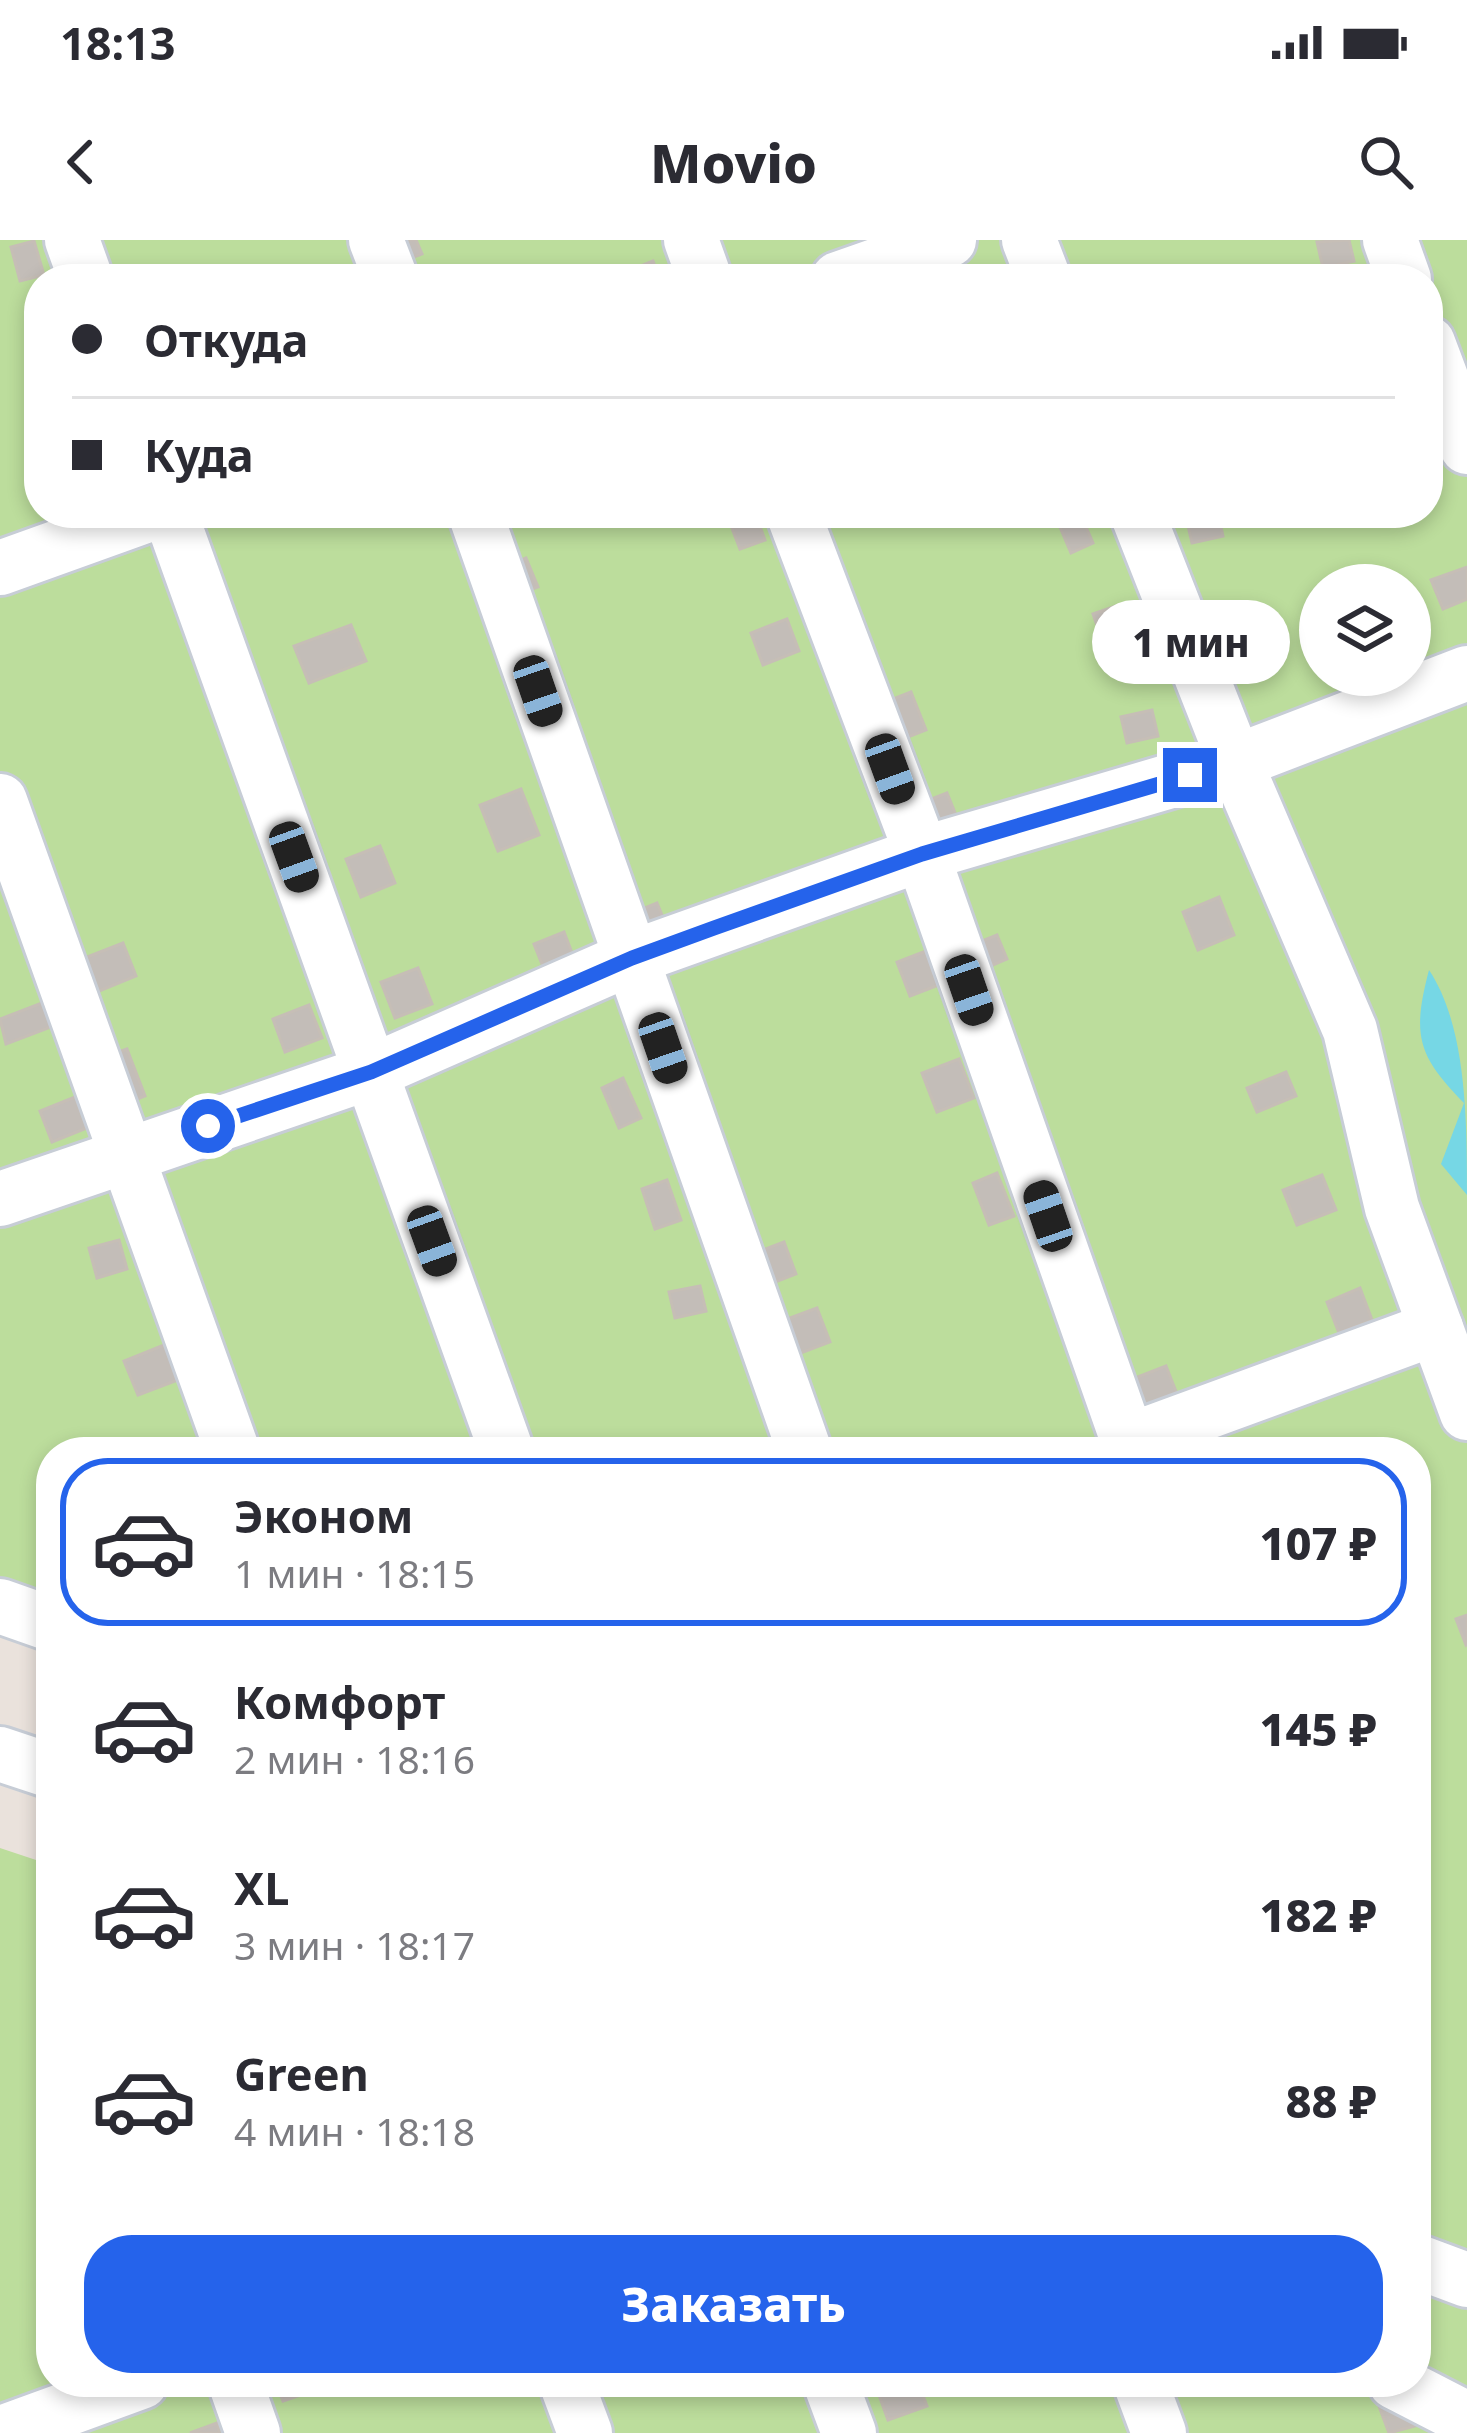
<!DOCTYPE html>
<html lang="ru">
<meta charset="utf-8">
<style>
:root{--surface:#fff;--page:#f7f7f7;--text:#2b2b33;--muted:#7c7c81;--line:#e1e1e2;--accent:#2563eb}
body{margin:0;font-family:"Noto Sans",sans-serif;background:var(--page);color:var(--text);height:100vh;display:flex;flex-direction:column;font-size:45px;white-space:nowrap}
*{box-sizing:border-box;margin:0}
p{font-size:39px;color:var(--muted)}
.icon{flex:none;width:66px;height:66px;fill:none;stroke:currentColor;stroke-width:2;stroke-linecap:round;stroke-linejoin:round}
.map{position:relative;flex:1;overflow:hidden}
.panel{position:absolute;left:36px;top:1197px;width:1395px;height:960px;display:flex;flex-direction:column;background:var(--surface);border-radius:48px;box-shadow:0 6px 18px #0003}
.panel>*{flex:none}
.banner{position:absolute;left:24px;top:24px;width:1419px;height:264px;border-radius:48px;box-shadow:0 6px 18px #0003;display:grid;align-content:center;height:264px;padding:0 48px;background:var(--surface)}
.controls{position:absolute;left:1299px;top:324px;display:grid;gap:24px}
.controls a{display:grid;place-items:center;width:132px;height:132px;border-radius:50%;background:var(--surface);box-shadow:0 6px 18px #0003;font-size:60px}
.end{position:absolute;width:54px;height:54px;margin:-27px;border:15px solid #2563eb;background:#fff;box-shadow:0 0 0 6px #fff}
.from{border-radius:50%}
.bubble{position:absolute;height:84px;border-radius:42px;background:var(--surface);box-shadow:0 6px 18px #0003;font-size:39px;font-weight:800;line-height:84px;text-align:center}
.car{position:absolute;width:36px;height:72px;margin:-36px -18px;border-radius:15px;box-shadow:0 0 9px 3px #0007;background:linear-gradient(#222 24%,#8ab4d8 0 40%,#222 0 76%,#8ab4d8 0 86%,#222 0)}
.banner b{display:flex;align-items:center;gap:42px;height:114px;font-size:45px}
.banner b+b{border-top:3px solid var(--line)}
.banner i{width:30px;height:30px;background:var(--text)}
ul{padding:21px 0 0;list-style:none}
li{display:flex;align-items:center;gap:36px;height:168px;margin:0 24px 18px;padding:0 24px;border:6px solid transparent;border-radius:48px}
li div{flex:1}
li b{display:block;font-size:45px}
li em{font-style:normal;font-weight:800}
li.active{border-color:var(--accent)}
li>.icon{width:108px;height:108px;stroke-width:1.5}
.cta{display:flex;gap:24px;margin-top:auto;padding:24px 48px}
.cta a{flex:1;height:138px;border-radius:48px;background:var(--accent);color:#fff;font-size:48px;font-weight:800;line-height:138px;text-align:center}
.status{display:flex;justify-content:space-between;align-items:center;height:84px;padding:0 60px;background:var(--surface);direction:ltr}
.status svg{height:33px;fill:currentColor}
header{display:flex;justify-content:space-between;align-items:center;height:156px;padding:0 48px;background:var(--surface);font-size:54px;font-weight:800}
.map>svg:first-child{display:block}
.green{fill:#bcdd9c;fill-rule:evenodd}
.water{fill:#76d7e5}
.building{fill:#c3bdb8;stroke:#c6beb6;stroke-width:3}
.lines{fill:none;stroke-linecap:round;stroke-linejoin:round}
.minor-casing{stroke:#c7cdd6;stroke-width:60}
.minor{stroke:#fff;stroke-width:54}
.route{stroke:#2563eb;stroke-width:15}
</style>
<div class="status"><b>18:13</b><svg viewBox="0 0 49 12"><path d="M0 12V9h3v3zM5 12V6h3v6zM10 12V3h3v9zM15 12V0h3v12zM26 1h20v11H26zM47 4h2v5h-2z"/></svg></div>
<header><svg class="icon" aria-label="back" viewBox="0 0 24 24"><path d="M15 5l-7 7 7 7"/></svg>Movio<svg class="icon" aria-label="search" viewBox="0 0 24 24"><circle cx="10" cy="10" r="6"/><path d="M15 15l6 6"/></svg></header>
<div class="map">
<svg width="1467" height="2193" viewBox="0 0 1467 2193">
<rect width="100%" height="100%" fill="#eae2dc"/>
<!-- green -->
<path class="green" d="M0,0H1467V2193H0V1608L51,1625V2142H1416V1212H51V1414L0,1396ZM39,39H1428V273H39ZM1320,345H1410V435H1320Z"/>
<!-- water -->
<path class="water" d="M1429,730C1467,787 1467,882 1467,955L1441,924L1464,863C1417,815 1412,795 1429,730Z"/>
<!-- building -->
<g class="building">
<polygon points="392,0 416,0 422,14 391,26"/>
<polygon points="1349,0 1354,21 1323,28 1317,2"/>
<polygon points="34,1 44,35 20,41 11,7"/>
<polygon points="653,21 660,39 614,39 613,37"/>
<polygon points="742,273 755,273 765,300 740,309 728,278"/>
<polygon points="1054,273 1080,273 1093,303 1071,313"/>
<polygon points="1218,273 1223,296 1192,303 1186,277"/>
<polygon points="526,318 538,347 516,355 504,327"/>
<polygon points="1467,327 1467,359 1443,369 1431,340"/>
<polygon points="1119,365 1133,405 1107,414 1093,374"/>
<polygon points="787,379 799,411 763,425 751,393"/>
<polygon points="351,385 366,421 309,443 294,406"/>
<polygon points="911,452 926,490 890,504 875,466"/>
<polygon points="1152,470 1158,496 1127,503 1121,477"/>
<polygon points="521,549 539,595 498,611 480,565"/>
<polygon points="947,553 960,585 931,596 918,564"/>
<polygon points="380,606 395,643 361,657 346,619"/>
<polygon points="1219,657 1234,695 1198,710 1183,672"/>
<polygon points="657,663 665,682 637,692 630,674"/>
<polygon points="564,692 576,723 546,734 534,704"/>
<polygon points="997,695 1007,719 972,734 962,709"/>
<polygon points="123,703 136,736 87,756 74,722"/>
<polygon points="926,711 939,745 910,756 897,722"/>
<polygon points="418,728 432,764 395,778 381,742"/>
<polygon points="42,763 51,787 6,804 0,779"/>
<polygon points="309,765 322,798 285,812 273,779"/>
<polygon points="127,809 145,856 123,865 105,817"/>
<polygon points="959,819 974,858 937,872 922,833"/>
<polygon points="1286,832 1296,856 1257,872 1247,848"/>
<polygon points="623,838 641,878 619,888 602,848"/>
<polygon points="75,857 87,888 52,902 40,871"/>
<polygon points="997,933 1014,976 989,985 973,943"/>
<polygon points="1322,935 1336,970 1297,985 1283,950"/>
<polygon points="667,940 681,980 655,989 642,949"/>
<polygon points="119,1000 127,1029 97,1038 89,1008"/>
<polygon points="784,1002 796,1034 765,1046 752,1014"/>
<polygon points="700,1046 706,1071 675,1078 669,1052"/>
<polygon points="1360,1048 1372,1080 1339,1093 1327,1062"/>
<polygon points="817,1068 830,1102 782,1120 768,1086"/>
<polygon points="164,1105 178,1140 138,1155 124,1121"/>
<polygon points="1166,1126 1177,1154 1138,1170 1127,1141"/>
<polygon points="1467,1375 1467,1404 1466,1405 1456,1379"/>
<polygon points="51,1722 51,1755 40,1726"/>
<polygon points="275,2142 308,2142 312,2151 283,2161"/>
<polygon points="918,2142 927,2166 888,2180 875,2144"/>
<polygon points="1415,2152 1426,2183 1389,2193 1379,2166"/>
<polygon points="217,2183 220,2193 190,2193"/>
</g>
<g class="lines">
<defs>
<g id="minor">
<polyline points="72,0 86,39"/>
<polyline points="376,0 391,39"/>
<polyline points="691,0 705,39"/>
<polyline points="1029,0 1044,39"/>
<polyline points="1390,0 1404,39"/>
<polyline points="838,39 949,0"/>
<polyline points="1428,103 1467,207"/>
<polyline points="170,273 507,1212"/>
<polyline points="475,273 805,1212"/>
<polyline points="793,273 922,614 1128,1201 1436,1088"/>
<polyline points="1137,273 1235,522 1350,790 1392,968 1467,1173"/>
<polyline points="0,328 153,273"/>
<polyline points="0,561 233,1212"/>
<polyline points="0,959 371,832 631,718 922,614 1235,522 1467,433"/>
<polyline points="0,1366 51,1384"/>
<polyline points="0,1514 51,1531"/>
<polyline points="1416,2021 1467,2040"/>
<polyline points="235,2142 253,2193"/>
<polyline points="566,2142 585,2193"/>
<polyline points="830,2142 849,2193"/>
<polyline points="1140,2142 1159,2193"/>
<polyline points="1395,2142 1467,2179"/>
<polyline points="1,2193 141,2142"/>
</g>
</defs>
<!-- minor casing -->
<use href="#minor" class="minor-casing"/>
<!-- minor -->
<use href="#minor" class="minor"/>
</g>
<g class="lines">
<!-- route -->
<polyline class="route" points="208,886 371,832 632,718 714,688 922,614 1190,535"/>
</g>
</svg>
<div class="controls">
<a><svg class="icon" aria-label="layers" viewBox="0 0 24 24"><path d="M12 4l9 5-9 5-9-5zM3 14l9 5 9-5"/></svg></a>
</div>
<i class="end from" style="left:208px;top:886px"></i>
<i class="end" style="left:1190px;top:535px"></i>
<div class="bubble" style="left:1092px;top:360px;width:198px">1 мин</div>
<i class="car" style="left:538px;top:451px;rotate:161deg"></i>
<i class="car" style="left:890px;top:529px;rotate:160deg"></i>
<i class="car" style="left:294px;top:617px;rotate:160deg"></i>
<i class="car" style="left:969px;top:750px;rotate:161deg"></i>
<i class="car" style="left:663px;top:808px;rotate:161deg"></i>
<i class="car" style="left:1048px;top:976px;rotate:341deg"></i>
<i class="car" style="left:432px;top:1001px;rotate:160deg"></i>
<div class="banner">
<b><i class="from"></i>Откуда</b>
<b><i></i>Куда</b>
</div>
<section class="panel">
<ul>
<li class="active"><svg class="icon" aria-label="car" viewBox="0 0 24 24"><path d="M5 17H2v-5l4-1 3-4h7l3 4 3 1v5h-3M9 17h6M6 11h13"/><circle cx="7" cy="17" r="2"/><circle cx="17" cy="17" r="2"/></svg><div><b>Эконом</b><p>1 мин · 18:15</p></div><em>107 ₽</em></li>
<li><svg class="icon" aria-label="car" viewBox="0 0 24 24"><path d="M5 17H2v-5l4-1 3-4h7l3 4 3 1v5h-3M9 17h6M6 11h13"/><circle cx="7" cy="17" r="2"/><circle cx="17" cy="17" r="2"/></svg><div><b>Комфорт</b><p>2 мин · 18:16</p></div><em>145 ₽</em></li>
<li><svg class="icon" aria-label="car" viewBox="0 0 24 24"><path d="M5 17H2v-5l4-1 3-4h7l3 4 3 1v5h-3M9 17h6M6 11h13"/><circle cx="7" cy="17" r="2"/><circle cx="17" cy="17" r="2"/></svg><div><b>XL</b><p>3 мин · 18:17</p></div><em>182 ₽</em></li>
<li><svg class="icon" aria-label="car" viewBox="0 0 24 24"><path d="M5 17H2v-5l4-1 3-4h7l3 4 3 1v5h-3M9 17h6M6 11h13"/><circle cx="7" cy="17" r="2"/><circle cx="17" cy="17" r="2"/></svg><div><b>Green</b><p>4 мин · 18:18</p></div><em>88 ₽</em></li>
</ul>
<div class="cta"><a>Заказать</a></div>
</section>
</div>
